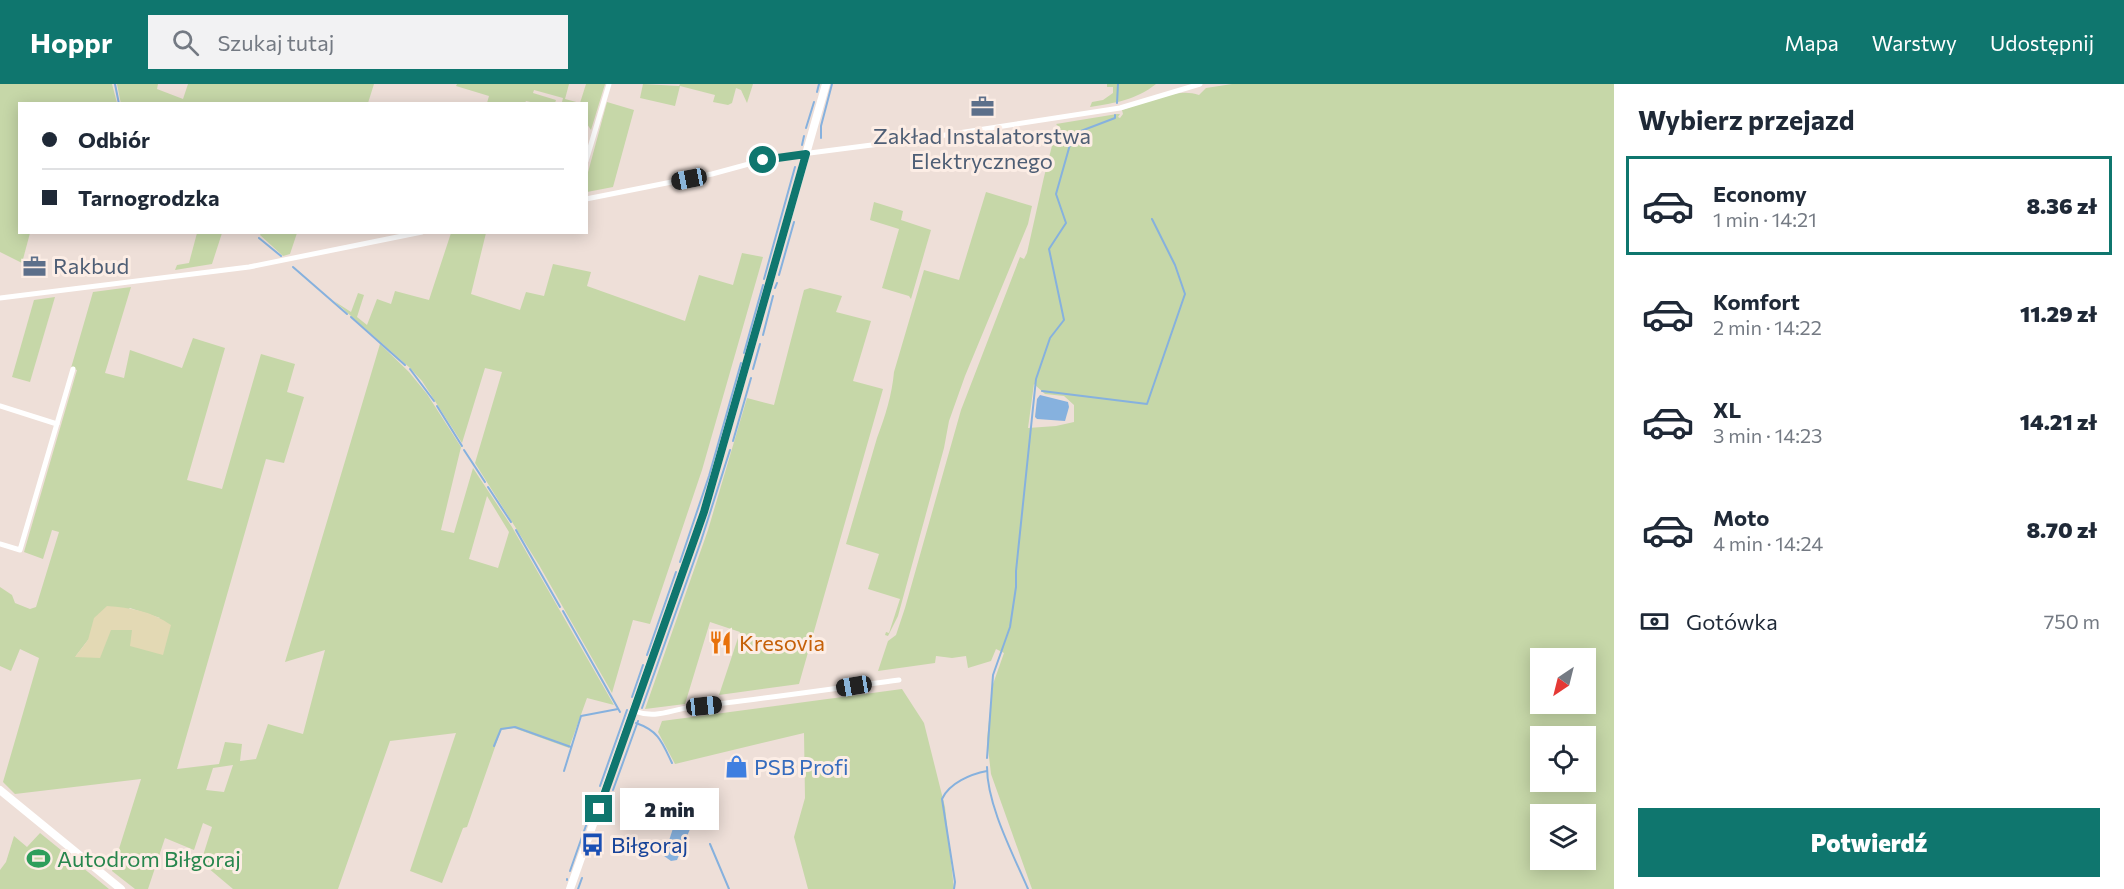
<!DOCTYPE html>
<html lang="pl">
<meta charset="utf-8">
<style>
:root{--surface:#fff;--page:#f2f2f3;--text:#1f2937;--muted:#747a83;--line:#e0e1e3;--accent:#0f766e}
body{margin:0;font-family:Commissioner,sans-serif;background:var(--page);color:var(--text);height:100vh;display:flex;flex-direction:column;font-size:22px;white-space:nowrap}
*{box-sizing:border-box;margin:0}
p{font-size:20px;color:var(--muted)}
.icon{flex:none;width:33px;height:33px;fill:none;stroke:currentColor;stroke-width:2;stroke-linecap:round;stroke-linejoin:round}
.map{position:relative;flex:1;overflow:hidden}
.drawer{display:flex;flex-direction:column;background:var(--surface);width:510px}
.drawer>*{flex:none}
.hud{position:absolute;left:18px;top:18px;width:570px;height:132px;border-radius:0px;box-shadow:0 3px 15px #0003;display:grid;align-content:center;height:132px;padding:0 24px;background:var(--surface)}
.needle{width:39px;rotate:215deg}
.fabs{position:absolute;left:1530px;top:564px;display:grid;gap:12px}
.fabs a{display:grid;place-items:center;width:66px;height:66px;border-radius:0px;background:var(--surface);box-shadow:0 3px 15px #0003;font-size:30px}
.end{position:absolute;width:27px;height:27px;margin:-14px;border:8px solid #0f766e;background:#fff;box-shadow:0 0 0 3px #fff}
.from{border-radius:50%}
.bubble{position:absolute;height:42px;border-radius:0px;background:var(--surface);box-shadow:0 3px 15px #0003;font-size:20px;font-weight:800;line-height:42px;text-align:center}
.car{position:absolute;width:18px;height:36px;margin:-18px -9px;border-radius:8px;box-shadow:0 0 4px 2px #0007;background:linear-gradient(#222 24%,#8ab4d8 0 40%,#222 0 76%,#8ab4d8 0 86%,#222 0)}
.hud b{display:flex;align-items:center;gap:21px;height:57px;font-size:22px}
.hud b+b{border-top:2px solid var(--line)}
.hud i{width:15px;height:15px;background:var(--text)}
ul{padding:0;list-style:none}
li{display:flex;align-items:center;gap:18px;height:99px;margin:0 12px 9px;padding:0 12px;border:3px solid transparent;border-radius:0px}
li div{flex:1}
li b{display:block;font-size:22px}
li em{font-style:normal;font-weight:800}
li.active{border-color:var(--accent)}
li>.icon{width:54px;height:54px;stroke-width:1.5}
h2{padding:0 24px;font-size:27px;line-height:72px}
.pay{display:flex;align-items:center;gap:15px;height:66px;padding:0 24px;font-size:22px}
.pay p{margin-inline-start:auto}
.cta{display:flex;gap:12px;margin-top:auto;padding:12px 24px}
.cta a{flex:1;height:69px;border-radius:0px;background:var(--accent);color:#fff;font-size:24px;font-weight:800;line-height:69px;text-align:center}
header{display:flex;align-items:center;gap:36px;box-sizing:border-box;height:84px;padding:0 30px;background:var(--accent);color:#fff}
header strong{font-size:28px}
nav{display:flex;gap:33px;margin-inline-start:auto;font-size:21px}
.search{width:420px;height:54px;background:var(--page);display:flex;align-items:center;gap:15px;box-sizing:border-box;padding:0 21px;border-radius:0px;color:var(--muted);font-size:22px}
main{display:flex;flex:1;min-height:0}
.map>svg:first-child{display:block}
.green{fill:#c6d7a8;fill-rule:evenodd}
.sand{fill:#e3d9b4}
.water{fill:#86b1de}
.lines{fill:none;stroke-linecap:round;stroke-linejoin:round}
.stream{stroke:#86b1de;stroke-width:2}
.street{stroke:#fff;stroke-width:5}
.secondary{stroke:#fff;stroke-width:8}
.primary{stroke:#fff;stroke-width:8}
.route{stroke:#0f766e;stroke-width:8}
.labels{text-anchor:middle;stroke-width:6;stroke-linejoin:round;paint-order:stroke}
.service-label{font-size:22px;fill:#4e5e75;stroke:#fcede5}
.food-label{font-size:22px;fill:#c56008;stroke:#fcede5;text-anchor:start}
.shop-label{font-size:22px;fill:#366cbe;stroke:#fcede5;text-anchor:start}
.transit-label{font-size:22px;fill:#164399;stroke:#fcede5;text-anchor:start}
.leisure-label{font-size:22px;fill:#27864d;stroke:#fcede5;text-anchor:start}
</style>
<header>
<strong>Hoppr</strong>
<div class="search"><svg class="icon" aria-label="search" viewBox="0 0 24 24"><circle cx="10" cy="10" r="6"/><path d="M15 15l6 6"/></svg>Szukaj tutaj</div>
<nav><a>Mapa</a><a>Warstwy</a><a>Udostępnij</a></nav>
</header>
<main>
<div class="map">
<svg width="1614" height="805" viewBox="0 0 1614 805">
<rect width="100%" height="100%" fill="#eedfd8"/>
<!-- green -->
<g class="green">
<polygon points="0,0 112,0 117,19 20,20 20,148 30,149 22,179 0,168"/>
<polygon points="117,0 158,0 157,5 183,15 188,0 374,0 368,19 121,20"/>
<polygon points="457,0 569,0 565,15 580,19 586,0 605,0 591,46 587,40 586,20 562,18 563,14 534,6 533,9 556,16 555,19 535,19 526,17 525,19 487,19 489,12 456,2"/>
<polygon points="643,0 679,2 680,0 753,0 747,19 741,6 736,4 732,19 728,21 713,18 715,11 680,2 675,22 640,14"/>
<path d="M1107,0H1156C1136,16 1115,19 1090,23L1092,18L1103,16L1113,9V3H1107Z"/>
<path d="M1232,0H1614V805H1032L991,690L987,655L993,600L1004,569L996,565L991,577L968,584L966,572L952,574L936,572L935,579L878,587L888,557L896,551L905,524L961,326L1020,173L1024,175L1027,169L1044,93L1055,50L1060,44L1056,40L1117,30H1120L1118,33L1120,34L1123,30L1122,26C1145,19 1176,3 1199,11L1206,4ZM1034,300L1045,310L1064,312L1074,321V338L1056,342L1028,344ZM1540,574H1586V620H1540ZM1540,652H1586V698H1540ZM1540,730H1586V776H1540Z"/>
<polygon points="607,18 634,26 613,103 587,108 587,92"/>
<path d="M986,108L1032,122L1028,140L965,292L949,337L944,364L898,532L888,552L885,551L886,548L889,549L900,515L868,505L879,470L846,460L877,354C885,333 892,311 894,288L924,186L959,196Z"/>
<polygon points="874,118 903,127 901,136 931,146 911,215 909,212 882,204 899,145 870,136"/>
<polygon points="197,149 222,149 212,180 175,186 177,181 189,179"/>
<polygon points="261,149 297,149 290,170 283,172 260,151"/>
<polygon points="451,149 486,149 471,210 520,226 526,208 544,212 553,180 591,188 587,202 685,237 699,191 733,201 742,169 763,173 702,386 650,540 633,536 612,609 539,481 475,379 502,288 485,284 462,359 422,297 410,284 334,217 351,228 358,209 364,211 357,233 367,241 377,215 391,220 395,207 429,216"/>
<path d="M131,203L105,289L124,294L130,266L182,284L193,254L225,264L187,396L222,405L261,270L295,280L287,308L304,313L284,379L266,375L177,685L219,680L225,658L242,660L240,677L256,675L268,640L303,650L325,566L285,578L380,260L409,288L427,310L461,363L441,446L454,449L473,384L512,443L614,621L587,614L569,664L514,644L501,646L467,743L463,744L442,799L410,787L456,649L390,657L338,805H233L201,778L212,743L203,739L194,766L165,754L148,805H135L112,787L141,695L15,710L3,698L39,574L20,565L11,587L0,582V503L12,511L15,519L30,525L36,523L59,448L52,446L43,475L24,468L77,286L71,284L93,208ZM487,412L509,448L498,484L469,475ZM130,524L160,534L132,546H110L75,573L88,556ZM233,681L224,708L206,706L213,684Z"/>
<polygon points="810,204 842,212 836,228 871,237 853,297 883,305 799,600 719,611 740,548 710,538 685,620 645,625 708,446 747,314 774,321 804,206"/>
<polygon points="55,213 30,298 12,293 34,216"/>
<polygon points="902,605 924,639 945,723 954,805 808,805 794,753 805,714 804,649 675,680 658,648 662,637"/>
<polygon points="40,749 109,805 0,805 0,786 6,778 14,752 27,763"/>
</g>
<!-- sand -->
<path class="sand" d="M107,522C131,524 151,527 171,541L163,571L130,562L132,546H111L100,574L75,573L88,556L94,534Z"/>
<!-- water -->
<g class="water">
<polygon points="1040,311 1068,318 1069,323 1065,337 1037,335 1035,333 1037,315"/>
<polygon points="686,723 693,738 677,776 671,777 664,772 677,732 682,724"/>
</g>
<g class="lines">
<!-- stream -->
<g class="stream">
<polyline points="115,0 119,20"/>
<polyline points="817,8 819,0"/>
<polyline points="1117,19 1118,0"/>
<polyline points="806,44 814,18"/>
<polyline points="821,54 821,42 832,0"/>
<polyline points="802,61 804,52"/>
<polyline points="253,148 254,149"/>
<polyline points="259,154 281,172"/>
<polyline points="293,183 347,230"/>
<polyline points="779,191 794,138"/>
<polyline points="764,195 795,83"/>
<polyline points="775,204 777,199"/>
<polyline points="351,233 405,281"/>
<polyline points="763,251 773,212"/>
<polyline points="744,269 763,201"/>
<polyline points="410,285 434,317"/>
<polyline points="753,285 760,260"/>
<polyline points="1042,307 1147,320 1185,210 1175,181 1152,135"/>
<polyline points="437,322 462,362"/>
<polyline points="733,357 751,294"/>
<polyline points="464,366 485,398"/>
<polyline points="488,403 511,438"/>
<polyline points="516,446 560,523"/>
<polyline points="680,478 709,392 741,279"/>
<polyline points="563,527 620,628"/>
<polyline points="647,571 676,488"/>
<polyline points="632,613 643,581"/>
<polyline points="642,624 701,457 730,366"/>
<path d="M636,639C659,647 662,658 672,679"/>
<polyline points="494,662 501,645 515,643 571,663"/>
<polyline points="987,674 993,591 1010,543 1016,503 1016,487 1036,295 1050,254 1064,236 1049,165 1066,139 1056,110 1073,50 1115,34 1115,31"/>
<path d="M987,683C987,721 1013,770 1028,805"/>
<polyline points="564,687 581,632 618,625"/>
<polyline points="600,702 627,626"/>
<polyline points="613,706 638,637"/>
<polyline points="606,723 608,718"/>
<polyline points="602,736 603,733"/>
<polyline points="710,760 729,805"/>
<polyline points="570,787 596,713"/>
<polyline points="567,796 567,795"/>
<polyline points="578,805 582,794"/>
<path d="M954,805L955,798L942,715C949,699 971,690 987,687"/>
</g>
<!-- street -->
<g class="street">
<polyline points="586,77 609,0"/>
<polyline points="586,115 712,90 771,74 926,54 1120,24 1200,0"/>
<polyline points="0,214 249,183 422,148"/>
<polyline points="0,322 57,340"/>
<polyline points="0,460 20,466 73,285"/>
<path d="M634,627C656,635 670,626 692,623C762,615 830,605 899,596"/>
</g>
<!-- secondary -->
<polyline class="secondary" points="0,706 121,805"/>
<!-- primary -->
<polyline class="primary" points="570,805 704,428 826,0"/>
</g>
<g class="lines">
<!-- route -->
<polyline class="route" points="599,725 704,428 806,70 763,76"/>
</g>
<!-- icons -->
<defs>
<symbol id="office-bare" viewBox="-9 -9 18 18"><path d="M-6-3h4V-5.5h4V-3h4V5H-6ZM-1-4.5V-3h2v-1.5ZM-6 0V1H6V0Z" fill="#5c6f8a" stroke="#fcede5" stroke-width="2.5" paint-order="stroke"/></symbol>
<symbol id="restaurant-bare" viewBox="-9 -9 18 18"><path d="M-5-6h1v4h1v-4h1v4h1v-4h1v5L-1.5 .5V6h-2V.5L-5-1ZM5-6V6H3V1.5H1.5Q1.5-4 5-6Z" fill="#e8710a" stroke="#fcede5" stroke-width="2.5" paint-order="stroke"/></symbol>
<symbol id="shop-bare" viewBox="-9 -9 18 18"><path d="M-5-2.5h2.3a2.7 3.5 0 0 1 5.4 0H5L5.5 6h-11ZM-1.5-2.5h3a1.5 2.3 0 0 0-3 0Z" fill="#3f7fe0" stroke="#fcede5" stroke-width="2.5" paint-order="stroke"/></symbol>
<symbol id="bus-bare" viewBox="-9 -9 18 18"><path d="M-5-6H5V4H4V6H2V4H-2V6H-4V4H-5ZM-3.5-4V0h7V-4ZM-3.5 1.2v1.5H-2V1.2ZM2 1.2v1.5H3.5V1.2Z" fill="#1a4fb4" stroke="#fcede5" stroke-width="2.5" paint-order="stroke"/></symbol>
<symbol id="stadium-bare" viewBox="-9 -9 18 18"><path d="M0-5a6.5 5 0 1 0 0 10a6.5 5 0 1 0 0-10ZM-3.5-1.8h7v3.6h-7Z" fill="#2e9e5b" stroke="#fcede5" stroke-width="2.5" paint-order="stroke"/></symbol>
</defs>
<g fill-rule="evenodd">
<use href="#office-bare" x="966" y="6" width="33" height="33"/>
<use href="#office-bare" x="18" y="166" width="33" height="33"/>
<use href="#restaurant-bare" x="704" y="542" width="33" height="33"/>
<use href="#shop-bare" x="720" y="666" width="33" height="33"/>
<use href="#bus-bare" x="576" y="744" width="33" height="33"/>
<use href="#stadium-bare" x="22" y="758" width="33" height="33"/>
</g>
<g class="labels">
<!-- service labels -->
<g class="service-label">
<text x="982" y="60">Zakład Instalatorstwa<tspan x="982" dy="25">Elektrycznego</tspan></text>
<text x="53" y="190" text-anchor="start">Rakbud</text>
</g>
<!-- food labels -->
<g class="food-label">
<text x="739" y="567">Kresovia</text>
</g>
<!-- shop labels -->
<g class="shop-label">
<text x="754" y="691">PSB Profi</text>
</g>
<!-- transit labels -->
<g class="transit-label">
<text x="611" y="769">Biłgoraj</text>
</g>
<!-- leisure labels -->
<g class="leisure-label">
<text x="57" y="783">Autodrom Biłgoraj</text>
</g>
</g>
</svg>
<div class="fabs">
<a><svg class="needle" viewBox="-14 -14 28 28"><path d="M0-13l5 13h-10z" fill="#e53935"/><path d="M0 13l5-13h-10z" fill="#747a83"/></svg></a>
<a><svg class="icon" aria-label="locate" viewBox="0 0 24 24"><circle cx="12" cy="12" r="6"/><path d="M12 2v4M12 18v4M2 12h4M18 12h4"/></svg></a>
<a><svg class="icon" aria-label="layers" viewBox="0 0 24 24"><path d="M12 4l9 5-9 5-9-5zM3 14l9 5 9-5"/></svg></a>
</div>
<i class="end from" style="left:763px;top:76px"></i>
<i class="end" style="left:599px;top:725px"></i>
<div class="bubble" style="left:620px;top:704px;width:99px">2 min</div>
<i class="car" style="left:689px;top:95px;rotate:259deg"></i>
<i class="car" style="left:854px;top:602px;rotate:261deg"></i>
<i class="car" style="left:704px;top:622px;rotate:84deg"></i>
<div class="hud">
<b><i class="from"></i>Odbiór</b>
<b><i></i>Tarnogrodzka</b>
</div>
</div>
<section class="drawer">
<h2>Wybierz przejazd</h2>
<ul>
<li class="active"><svg class="icon" aria-label="car" viewBox="0 0 24 24"><path d="M5 17H2v-5l4-1 3-4h7l3 4 3 1v5h-3M9 17h6M6 11h13"/><circle cx="7" cy="17" r="2"/><circle cx="17" cy="17" r="2"/></svg><div><b>Economy</b><p>1 min · 14:21</p></div><em>8.36 zł</em></li>
<li><svg class="icon" aria-label="car" viewBox="0 0 24 24"><path d="M5 17H2v-5l4-1 3-4h7l3 4 3 1v5h-3M9 17h6M6 11h13"/><circle cx="7" cy="17" r="2"/><circle cx="17" cy="17" r="2"/></svg><div><b>Komfort</b><p>2 min · 14:22</p></div><em>11.29 zł</em></li>
<li><svg class="icon" aria-label="car" viewBox="0 0 24 24"><path d="M5 17H2v-5l4-1 3-4h7l3 4 3 1v5h-3M9 17h6M6 11h13"/><circle cx="7" cy="17" r="2"/><circle cx="17" cy="17" r="2"/></svg><div><b>XL</b><p>3 min · 14:23</p></div><em>14.21 zł</em></li>
<li><svg class="icon" aria-label="car" viewBox="0 0 24 24"><path d="M5 17H2v-5l4-1 3-4h7l3 4 3 1v5h-3M9 17h6M6 11h13"/><circle cx="7" cy="17" r="2"/><circle cx="17" cy="17" r="2"/></svg><div><b>Moto</b><p>4 min · 14:24</p></div><em>8.70 zł</em></li>
</ul>
<div class="pay"><svg class="icon" aria-label="cash" viewBox="0 0 24 24"><path d="M3 7h18v10H3z"/><circle cx="12" cy="12" r="2"/></svg>Gotówka<p>750 m</p></div>
<div class="cta"><a>Potwierdź</a></div>
</section>
</main>
